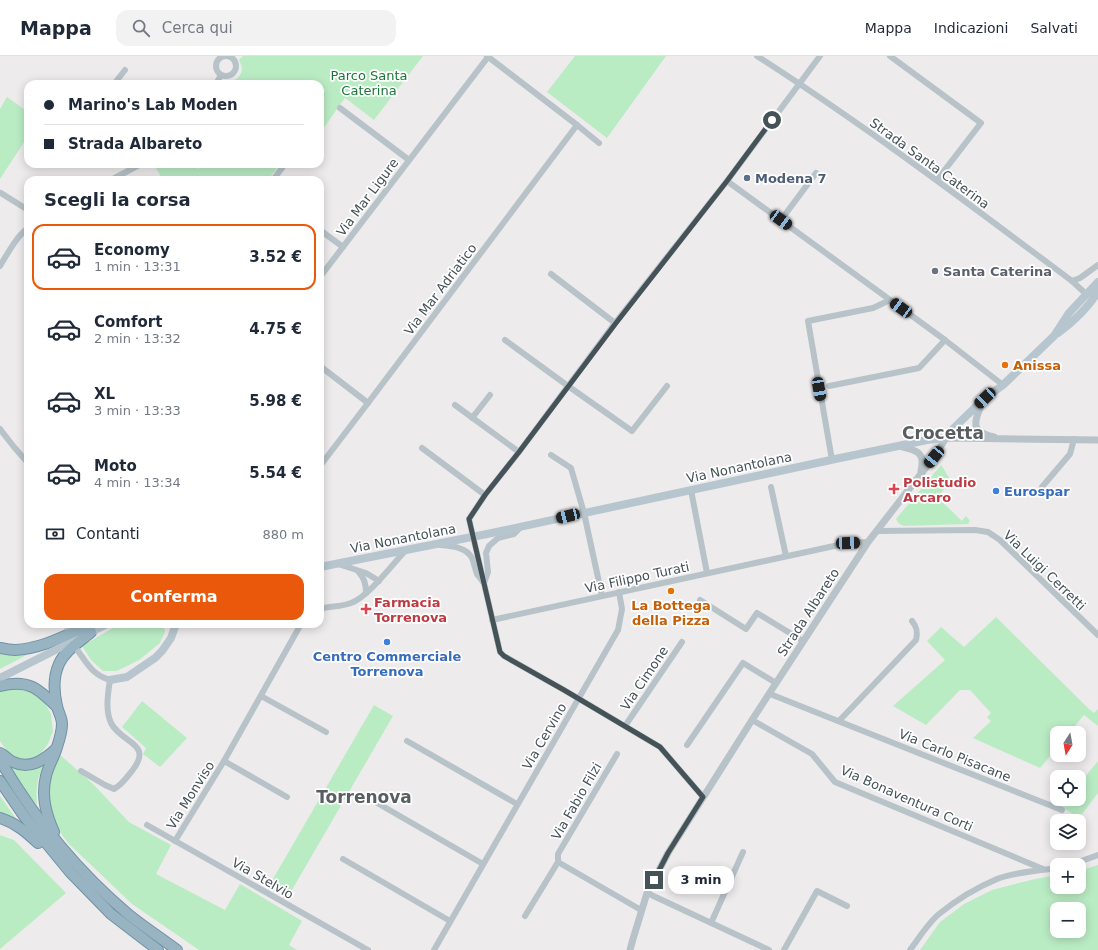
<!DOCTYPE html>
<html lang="it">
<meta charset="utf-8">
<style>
:root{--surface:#fff;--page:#f2f2f3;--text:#1f2937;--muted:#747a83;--line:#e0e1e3;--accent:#ea580c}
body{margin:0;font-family:"DejaVu Sans",sans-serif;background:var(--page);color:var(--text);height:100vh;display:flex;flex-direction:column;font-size:15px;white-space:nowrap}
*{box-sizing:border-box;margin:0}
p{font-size:13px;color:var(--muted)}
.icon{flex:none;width:22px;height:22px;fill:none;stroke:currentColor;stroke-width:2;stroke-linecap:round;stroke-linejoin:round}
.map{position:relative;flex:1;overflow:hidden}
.side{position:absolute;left:24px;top:120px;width:300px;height:452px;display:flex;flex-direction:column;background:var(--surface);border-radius:12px;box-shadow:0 2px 10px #0003}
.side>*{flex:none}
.guide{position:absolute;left:24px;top:24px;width:300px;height:88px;border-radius:12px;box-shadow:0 2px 10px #0003;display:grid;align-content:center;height:88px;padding:0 20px;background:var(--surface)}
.needle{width:26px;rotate:191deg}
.tools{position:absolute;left:1050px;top:670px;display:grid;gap:8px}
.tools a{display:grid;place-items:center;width:36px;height:36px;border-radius:8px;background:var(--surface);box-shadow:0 2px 10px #0003;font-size:20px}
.end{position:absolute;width:18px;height:18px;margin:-9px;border:5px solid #455358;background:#fff;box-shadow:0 0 0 2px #fff}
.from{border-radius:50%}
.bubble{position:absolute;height:28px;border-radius:12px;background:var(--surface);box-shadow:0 2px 10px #0003;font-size:13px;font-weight:700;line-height:28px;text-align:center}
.car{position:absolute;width:12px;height:24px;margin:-12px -6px;border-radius:5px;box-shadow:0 0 3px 1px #0007;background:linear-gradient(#222 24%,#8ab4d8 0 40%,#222 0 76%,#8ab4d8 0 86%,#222 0)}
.guide b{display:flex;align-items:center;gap:14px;height:38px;font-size:15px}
.guide b+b{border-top:1px solid var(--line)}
.guide i{width:10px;height:10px;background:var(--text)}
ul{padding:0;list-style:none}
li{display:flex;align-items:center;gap:12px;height:66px;margin:0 8px 6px;padding:0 12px;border:2px solid transparent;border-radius:12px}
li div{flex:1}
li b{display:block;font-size:15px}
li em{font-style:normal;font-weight:700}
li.active{border-color:var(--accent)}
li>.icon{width:36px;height:36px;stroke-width:1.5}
h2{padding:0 20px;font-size:18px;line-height:48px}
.pay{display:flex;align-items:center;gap:10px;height:44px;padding:0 20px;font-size:15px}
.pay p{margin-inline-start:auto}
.action{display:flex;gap:8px;margin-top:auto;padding:8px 20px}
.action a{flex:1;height:46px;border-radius:12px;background:var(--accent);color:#fff;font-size:16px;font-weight:700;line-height:46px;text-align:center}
header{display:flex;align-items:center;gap:24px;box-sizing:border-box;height:56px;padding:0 20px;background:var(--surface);border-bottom:1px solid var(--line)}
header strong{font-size:19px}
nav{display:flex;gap:22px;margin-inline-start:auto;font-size:14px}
.search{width:280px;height:36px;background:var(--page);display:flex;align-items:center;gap:10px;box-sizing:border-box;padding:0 14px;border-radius:12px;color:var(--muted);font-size:15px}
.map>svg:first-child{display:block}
.green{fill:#baecc4;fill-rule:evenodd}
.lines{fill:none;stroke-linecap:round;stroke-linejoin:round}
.trunk-casing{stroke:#6f93a6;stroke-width:12}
.minor{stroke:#b7c3c8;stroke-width:6}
.tertiary{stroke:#b7c3c8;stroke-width:7}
.secondary{stroke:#b7c6ce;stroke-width:8}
.trunk{stroke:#98b4c2;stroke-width:10}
.route{stroke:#455358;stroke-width:5}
.service-dot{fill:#5c6f8a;stroke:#fff;stroke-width:1.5}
.worship-dot{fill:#6b7280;stroke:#fff;stroke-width:1.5}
.food-dot{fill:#e8710a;stroke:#fff;stroke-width:1.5}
.health-dot{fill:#e0444e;stroke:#fff;stroke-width:1.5}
.shop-dot{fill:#3f7fe0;stroke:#fff;stroke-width:1.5}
.labels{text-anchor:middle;stroke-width:3.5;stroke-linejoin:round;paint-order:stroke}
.park-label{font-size:13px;fill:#197636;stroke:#fff}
.street-label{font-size:13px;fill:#455358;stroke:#fff}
.service-label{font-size:13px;font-weight:bold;fill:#4e5e75;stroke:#fff;text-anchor:start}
.worship-label{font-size:13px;font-weight:bold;fill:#5b616d;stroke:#fff;text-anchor:start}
.food-label{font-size:13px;font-weight:bold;fill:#c56008;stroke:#fff;text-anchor:start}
.health-label{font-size:13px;font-weight:bold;fill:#be3a42;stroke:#fff;text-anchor:start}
.shop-label{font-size:13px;font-weight:bold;fill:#366cbe;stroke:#fff;text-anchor:start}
.district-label{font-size:17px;font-weight:bold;fill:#595e60;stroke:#fff}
</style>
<header>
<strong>Mappa</strong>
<div class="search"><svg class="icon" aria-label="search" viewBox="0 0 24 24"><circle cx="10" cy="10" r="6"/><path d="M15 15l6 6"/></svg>Cerca qui</div>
<nav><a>Mappa</a><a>Indicazioni</a><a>Salvati</a></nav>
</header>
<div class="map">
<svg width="1098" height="894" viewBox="0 0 1098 894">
<rect width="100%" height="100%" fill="#eeebec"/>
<!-- green -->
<g class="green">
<path d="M243,0H423L374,64L345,42L320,77V28H228C239,22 246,17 239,4Z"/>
<polygon points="575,0 666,0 607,82 547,36"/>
<polygon points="7,41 28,56 28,80 0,123 0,53"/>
<polygon points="156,108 190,108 198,113 202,108 280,108 268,124 163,124 154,109"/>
<path d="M941,409C945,414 947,420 952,425L937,441L962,465L966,460L970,465L968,468L904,470C900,469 898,467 896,463Z"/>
<polygon points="996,561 1089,653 1094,657 1098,653 1098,670 1084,659 1069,677 1057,677 1057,692 1040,712 973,682 991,665 987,661 991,657 970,634 960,634 926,669 893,650 945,604 927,585 941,571 964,591"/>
<polygon points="122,568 163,568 165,576 160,587 139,604 117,615 103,615 91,604 82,590 113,572"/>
<polygon points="38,593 0,613 0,595"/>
<polygon points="10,632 26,633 42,642 51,658 53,675 48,688 38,701 23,704 10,700 0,685 0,636"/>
<polygon points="142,645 187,682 160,711 143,698 146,692 122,671"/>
<polygon points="374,649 393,660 289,839 270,828"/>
<polygon points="58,697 93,728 129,766 171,789 156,818 225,854 240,828 302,865 289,889 297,894 199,894 132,848 68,787 52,765 47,740 50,719"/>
<polygon points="1098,705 1098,737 1079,762 1060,750 1066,743 1079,743 1079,728"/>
<path d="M45,706C37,722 36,730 37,749L24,733L9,709Z"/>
<polygon points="0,740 17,764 0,758"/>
<polygon points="0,779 14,784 66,837 0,893"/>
<path d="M1098,809V894H920L940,866L964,848L992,834L1035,823L1057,819V831H1079V815ZM1057,853H1079V875H1057Z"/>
</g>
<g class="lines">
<defs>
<g id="trunk">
<path d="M0,592C5,593 10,594 15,594C42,593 68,578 92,568"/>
<path d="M0,630C28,623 38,632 57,651"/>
<path d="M0,697C5,699 8,704 13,706C30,714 44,704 56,693"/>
<path d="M0,704C34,762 77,815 128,858C144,871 161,882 177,894"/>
<polyline points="0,725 24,760 70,816 111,858 158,894"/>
<path d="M0,762C16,767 26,776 38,787"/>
<path d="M54,776C46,758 41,740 46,720C48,711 53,703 56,694C59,685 62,677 62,668C62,661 58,656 57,650C54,637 53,621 59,608C65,594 80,586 91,576"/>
</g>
</defs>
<!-- trunk casing -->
<use href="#trunk" class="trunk-casing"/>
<!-- minor -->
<g class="minor">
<polyline points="487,0 577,69 599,87"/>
<path d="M757,0C866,70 969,148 1072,225L1086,238"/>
<polyline points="890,0 981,67 937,124"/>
<circle cx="226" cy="10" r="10"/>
<polyline points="114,28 125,14"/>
<polyline points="216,28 221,19"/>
<polyline points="340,52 409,104"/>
<polyline points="111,124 141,108"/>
<polyline points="273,124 285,108"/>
<polyline points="727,125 945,284 1003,329"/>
<polyline points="1,137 28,154"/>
<polyline points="781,164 816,117"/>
<polyline points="320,174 343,191"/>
<path d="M0,210C8,197 16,181 28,172"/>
<polyline points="551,218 615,267"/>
<polyline points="320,221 488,1"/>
<polyline points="1072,225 1080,222 1098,209"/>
<polyline points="505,284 568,330 632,375 667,330"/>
<polyline points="320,310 368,347"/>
<polyline points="829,330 919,312 945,284"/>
<polyline points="455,349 519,396"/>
<polyline points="472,362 490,339"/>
<polyline points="0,373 14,391 28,407"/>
<polyline points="422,392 485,439"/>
<polyline points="551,399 571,412 584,457 602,540"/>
<polyline points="832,404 808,265 873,252 890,244"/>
<polyline points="320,410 368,347 577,69"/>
<polyline points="771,431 786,500"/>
<polyline points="1042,431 1070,398 1074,383"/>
<polyline points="691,434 707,517"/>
<polyline points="877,475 975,474 988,476 1000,484 1098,579"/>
<path d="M440,489C452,490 466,491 472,502C474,507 475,513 477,518C479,521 481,523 483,526"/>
<polyline points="338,508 366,517 379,525"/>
<path d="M358,515C364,522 366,527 366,537"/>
<polyline points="484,527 488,516 486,497 489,490 498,482 514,478 521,471"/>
<polyline points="700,544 746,573 757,557 803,585"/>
<path d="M320,553C330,550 341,551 351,547C368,541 392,509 405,495"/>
<polyline points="492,564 848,487 868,486"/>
<polyline points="67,568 68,575"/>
<path d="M78,595C88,609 93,619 110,624C108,637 105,654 111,667C122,688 154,687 132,715C126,722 122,729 114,733L105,729L81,715"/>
<polyline points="770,638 1062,754"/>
<polyline points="261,640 326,676"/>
<polyline points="752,664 812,698 835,726 1043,813"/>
<path d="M839,665L916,584C918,576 917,571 912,565"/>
<polyline points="625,670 682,586"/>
<polyline points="407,685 517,748"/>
<polyline points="687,689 743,607 776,627"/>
<polyline points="617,698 558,798 558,806 641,854"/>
<polyline points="224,705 287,741"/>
<polyline points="703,741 660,691 564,634 504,600 500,596 469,463 485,439 519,396 615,267 727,125 820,0"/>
<polyline points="372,744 483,808"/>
<polyline points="147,769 368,894"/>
<polyline points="175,785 224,705 301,568"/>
<polyline points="343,803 450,865"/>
<polyline points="1070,809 1098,799"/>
<polyline points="647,837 769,894"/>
<polyline points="525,860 558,806"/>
<polyline points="711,867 743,796"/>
<polyline points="434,894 618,574 622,553 619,536"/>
<polyline points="784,894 817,835 847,850"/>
<path d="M910,894C919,882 928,867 939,858C955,845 978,831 997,823C1015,816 1037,815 1057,812"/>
</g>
<!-- tertiary -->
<g class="tertiary">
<path d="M984,345C980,352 971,368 979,375C983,378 990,380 994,381"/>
<path d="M899,390C915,394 926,395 921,415"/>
<polyline points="630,894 633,883 647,837 668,797 752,664 868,486 934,401 946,382 1098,384"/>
</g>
<!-- secondary -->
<g class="secondary">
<path d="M1058,277C1072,267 1090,250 1098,235"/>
<polyline points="320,511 487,478 840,402 927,384 946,382 954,372 960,366 985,342 1003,329 1054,280 1069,257 1098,226"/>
<polyline points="0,622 107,568"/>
<polyline points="110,624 127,621 155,602 162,595 171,582 176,568"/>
</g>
<!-- trunk -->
<use href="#trunk" class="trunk"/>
</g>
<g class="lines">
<!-- route -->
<polyline class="route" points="654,824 668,797 703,741 660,691 564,634 504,600 500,596 469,463 485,439 519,396 616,267 727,125 772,64"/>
</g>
<!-- markers -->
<circle class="service-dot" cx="747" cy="122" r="4"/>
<circle class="worship-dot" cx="935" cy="215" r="4"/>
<g class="food-dot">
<circle cx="1005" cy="309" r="4"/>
<circle cx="671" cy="535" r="4"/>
</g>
<g class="health-dot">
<path d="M892 427h4v4h4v4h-4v4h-4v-4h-4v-4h4z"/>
<path d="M364 547h4v4h4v4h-4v4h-4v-4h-4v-4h4z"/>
</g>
<g class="shop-dot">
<circle cx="996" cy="435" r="4"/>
<circle cx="387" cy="586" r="4"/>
</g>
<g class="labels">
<!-- park labels -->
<g class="park-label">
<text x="369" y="24">Parco Santa<tspan x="369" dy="15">Caterina</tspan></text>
</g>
<!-- street labels -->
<g class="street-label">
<text transform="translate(930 107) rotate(36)" y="5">Strada Santa Caterina</text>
<text transform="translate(367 141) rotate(-53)" y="5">Via Mar Ligure</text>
<text transform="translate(440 233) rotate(-53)" y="5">Via Mar Adriatico</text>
<text transform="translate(739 411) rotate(-12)" y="5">Via Nonantolana</text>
<text transform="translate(403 482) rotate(-11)" y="5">Via Nonantolana</text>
<text transform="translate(1045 514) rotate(44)" y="5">Via Luigi Cerretti</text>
<text transform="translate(637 521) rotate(-12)" y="5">Via Filippo Turati</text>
<text transform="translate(808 556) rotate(-57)" y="5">Strada Albareto</text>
<text transform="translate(644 622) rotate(-56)" y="5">Via Cimone</text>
<text transform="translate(544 680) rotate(-60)" y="5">Via Cervino</text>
<text transform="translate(955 699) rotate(22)" y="5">Via Carlo Pisacane</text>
<text transform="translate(190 739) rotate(-58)" y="5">Via Monviso</text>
<text transform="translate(907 742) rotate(24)" y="5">Via Bonaventura Corti</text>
<text transform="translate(576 745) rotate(-60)" y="5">Via Fabio Filzi</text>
<text transform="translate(263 822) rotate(30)" y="5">Via Stelvio</text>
</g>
<!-- service labels -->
<g class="service-label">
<text x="755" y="127">Modena 7</text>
</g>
<!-- worship labels -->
<g class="worship-label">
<text x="943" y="220">Santa Caterina</text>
</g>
<!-- food labels -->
<g class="food-label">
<text x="1013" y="314">Anissa</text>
<text x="671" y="554" text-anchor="middle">La Bottega<tspan x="671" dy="15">della Pizza</tspan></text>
</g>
<!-- health labels -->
<g class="health-label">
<text x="903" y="431">Polistudio<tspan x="903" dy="15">Arcaro</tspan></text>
<text x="374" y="551">Farmacia<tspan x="374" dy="15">Torrenova</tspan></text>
</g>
<!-- shop labels -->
<g class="shop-label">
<text x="1004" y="440">Eurospar</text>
<text x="387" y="605" text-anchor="middle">Centro Commerciale<tspan x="387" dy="15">Torrenova</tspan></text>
</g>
<!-- district labels -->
<g class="district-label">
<text x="943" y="383">Crocetta</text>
<text x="364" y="747">Torrenova</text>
</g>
</g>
</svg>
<div class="tools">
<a><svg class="needle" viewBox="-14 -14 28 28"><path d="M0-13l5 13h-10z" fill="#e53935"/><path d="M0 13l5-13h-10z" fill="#747a83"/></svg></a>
<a><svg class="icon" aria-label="locate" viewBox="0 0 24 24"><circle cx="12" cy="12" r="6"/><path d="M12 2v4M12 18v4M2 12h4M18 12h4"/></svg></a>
<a><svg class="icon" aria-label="layers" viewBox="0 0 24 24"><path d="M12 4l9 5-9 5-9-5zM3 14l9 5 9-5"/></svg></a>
<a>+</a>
<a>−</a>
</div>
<i class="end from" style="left:772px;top:64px"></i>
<i class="end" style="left:654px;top:824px"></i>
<div class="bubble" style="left:668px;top:810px;width:66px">3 min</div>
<i class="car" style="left:781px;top:164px;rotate:126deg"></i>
<i class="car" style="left:901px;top:252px;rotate:306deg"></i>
<i class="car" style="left:819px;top:333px;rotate:170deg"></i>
<i class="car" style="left:985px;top:342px;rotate:227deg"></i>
<i class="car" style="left:934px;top:401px;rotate:219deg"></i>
<i class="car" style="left:568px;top:460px;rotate:257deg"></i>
<i class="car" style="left:848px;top:487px;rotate:88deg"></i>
<div class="guide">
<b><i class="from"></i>Marino's Lab Moden</b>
<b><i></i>Strada Albareto</b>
</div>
<section class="side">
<h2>Scegli la corsa</h2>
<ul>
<li class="active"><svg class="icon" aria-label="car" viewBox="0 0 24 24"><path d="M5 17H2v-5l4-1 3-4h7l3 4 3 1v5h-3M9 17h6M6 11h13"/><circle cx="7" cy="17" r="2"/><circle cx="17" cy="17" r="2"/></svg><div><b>Economy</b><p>1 min · 13:31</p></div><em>3.52 €</em></li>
<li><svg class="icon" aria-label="car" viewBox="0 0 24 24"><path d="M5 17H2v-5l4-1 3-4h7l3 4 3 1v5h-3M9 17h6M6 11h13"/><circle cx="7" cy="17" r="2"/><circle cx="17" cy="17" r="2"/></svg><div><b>Comfort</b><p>2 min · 13:32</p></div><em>4.75 €</em></li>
<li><svg class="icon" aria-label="car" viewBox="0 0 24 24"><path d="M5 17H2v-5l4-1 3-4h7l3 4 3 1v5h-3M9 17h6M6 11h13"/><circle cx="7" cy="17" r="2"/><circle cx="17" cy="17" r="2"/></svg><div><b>XL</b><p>3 min · 13:33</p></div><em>5.98 €</em></li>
<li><svg class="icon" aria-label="car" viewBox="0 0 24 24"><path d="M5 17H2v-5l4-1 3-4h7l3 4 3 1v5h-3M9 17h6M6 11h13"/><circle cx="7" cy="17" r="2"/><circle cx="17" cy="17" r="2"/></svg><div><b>Moto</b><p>4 min · 13:34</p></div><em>5.54 €</em></li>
</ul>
<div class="pay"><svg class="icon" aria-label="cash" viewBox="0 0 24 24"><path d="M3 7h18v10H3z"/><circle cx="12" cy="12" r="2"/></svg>Contanti<p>880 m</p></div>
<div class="action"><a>Conferma</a></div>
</section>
</div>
